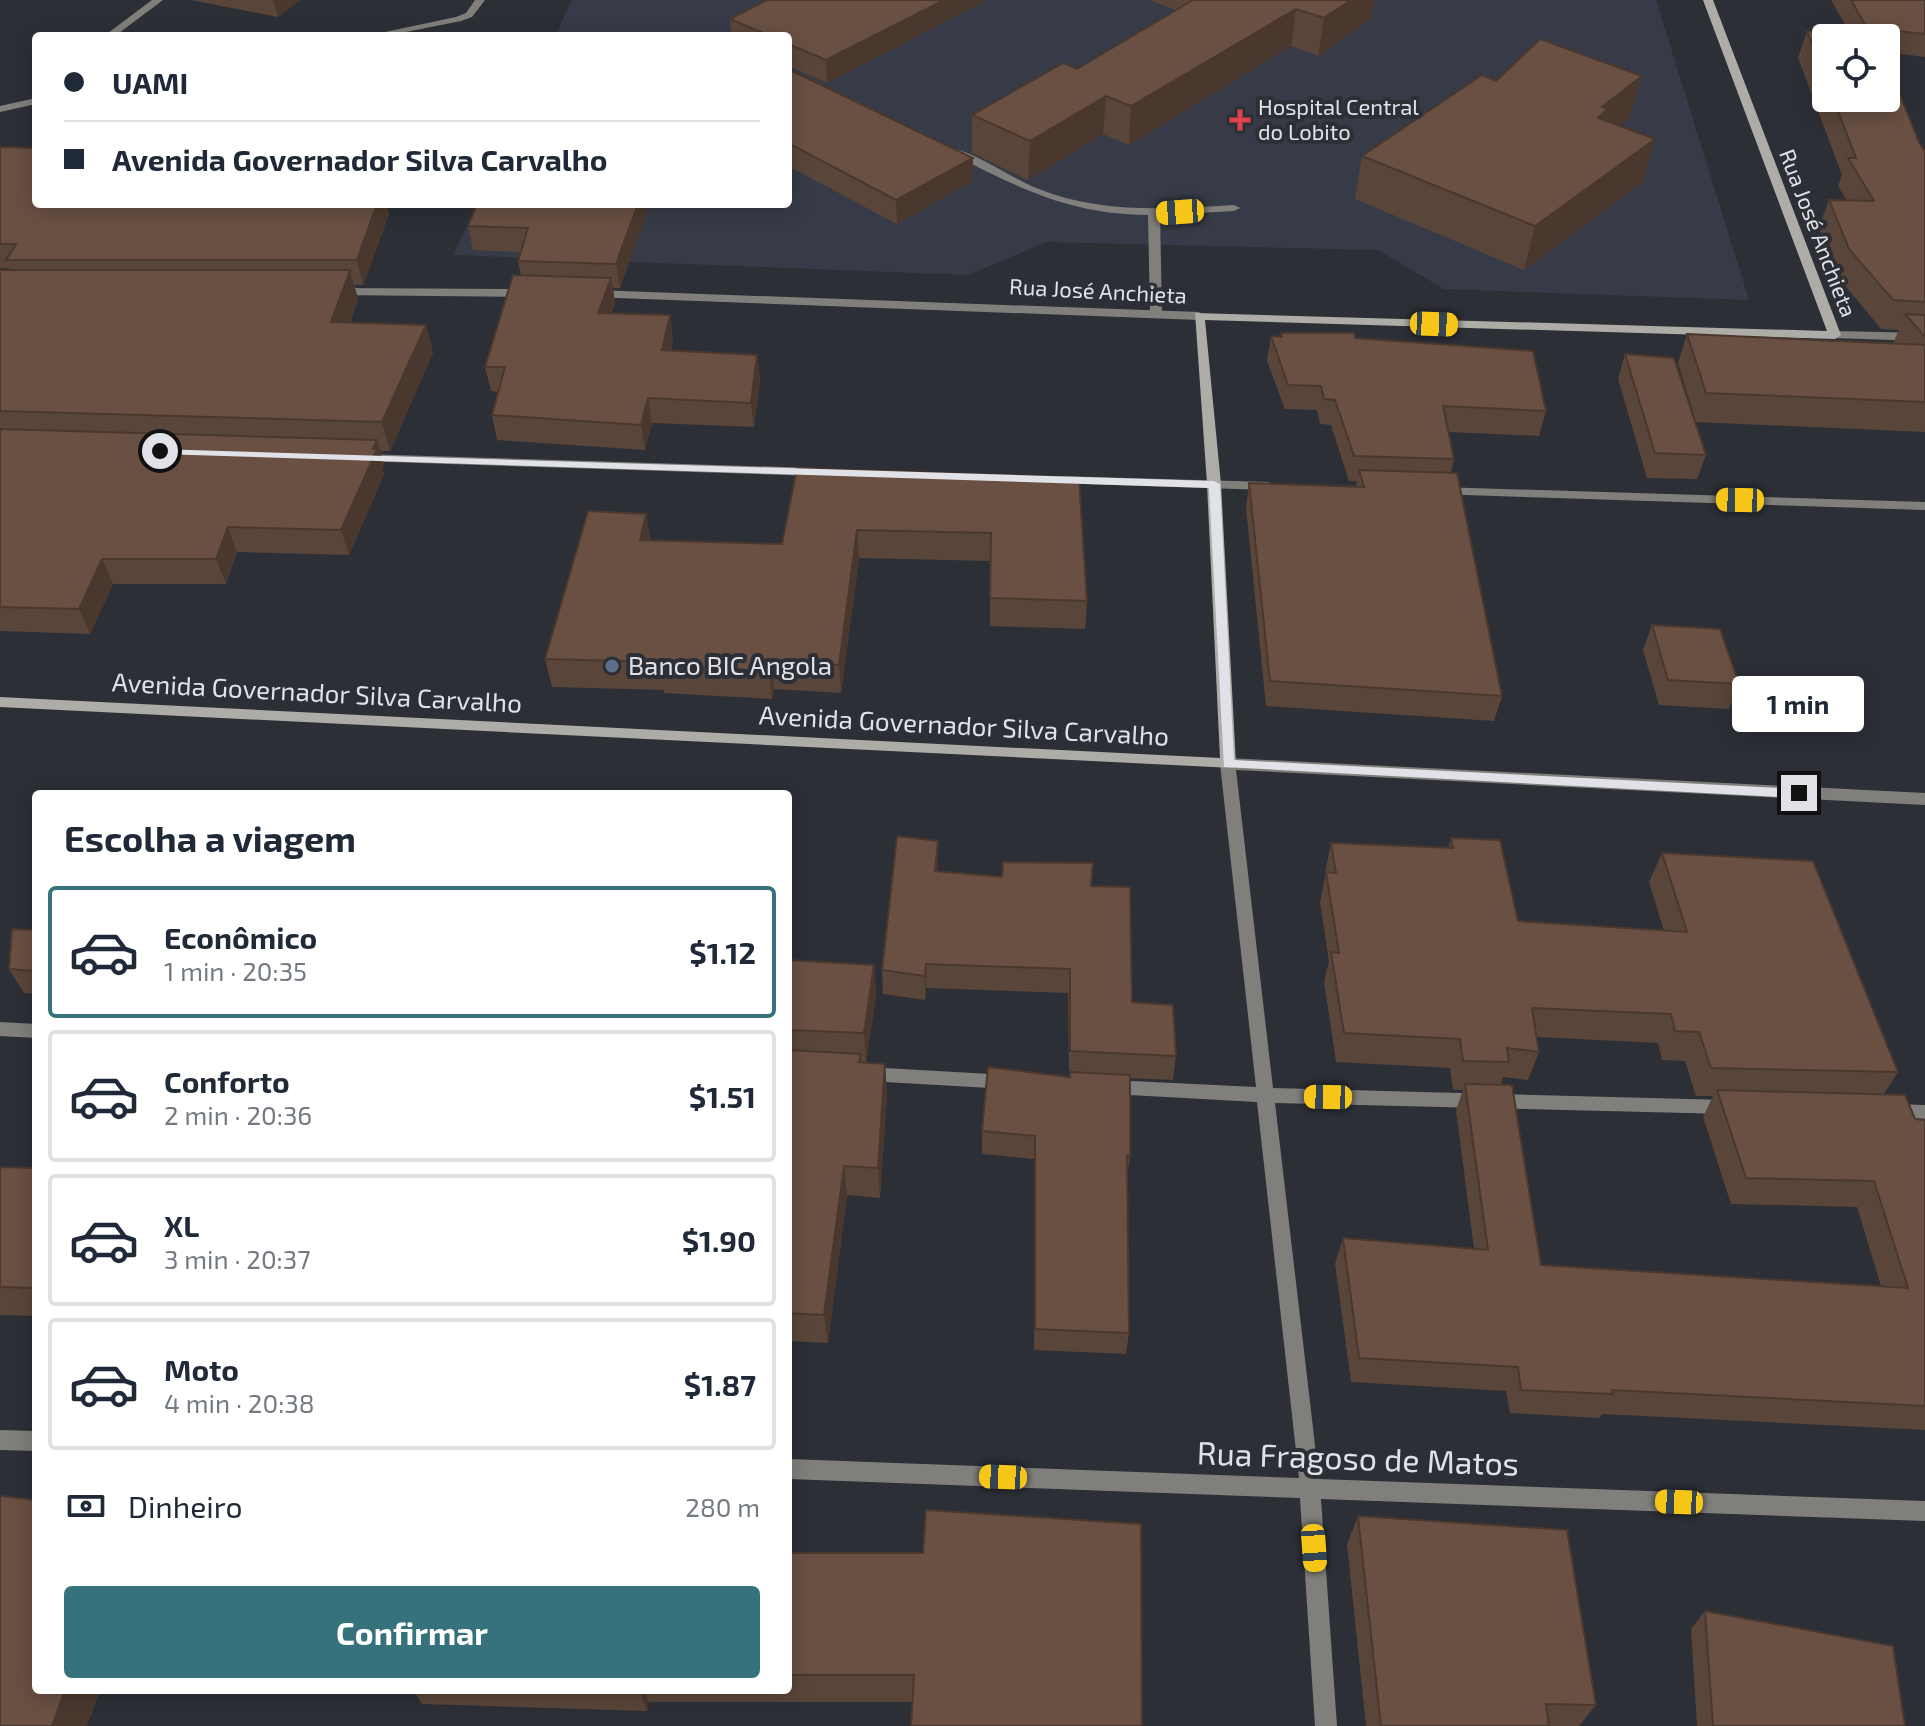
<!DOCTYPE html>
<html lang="pt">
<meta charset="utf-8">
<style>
:root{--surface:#fff;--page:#f2f2f3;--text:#1f2937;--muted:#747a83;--line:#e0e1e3;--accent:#36727c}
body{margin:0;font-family:"Exo 2",sans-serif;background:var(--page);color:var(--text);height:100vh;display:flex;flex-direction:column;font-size:30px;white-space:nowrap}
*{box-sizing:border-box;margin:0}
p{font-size:26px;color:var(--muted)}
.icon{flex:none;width:44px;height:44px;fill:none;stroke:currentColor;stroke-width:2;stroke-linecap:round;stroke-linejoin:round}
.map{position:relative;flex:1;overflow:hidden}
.details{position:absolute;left:32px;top:790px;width:760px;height:904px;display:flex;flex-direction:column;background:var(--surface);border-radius:8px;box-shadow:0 4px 20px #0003}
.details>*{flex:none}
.hud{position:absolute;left:32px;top:32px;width:760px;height:176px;border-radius:8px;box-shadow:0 4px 20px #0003;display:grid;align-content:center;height:176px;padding:0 32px;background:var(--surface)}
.fabs{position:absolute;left:1812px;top:24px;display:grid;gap:16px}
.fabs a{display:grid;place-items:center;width:88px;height:88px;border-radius:8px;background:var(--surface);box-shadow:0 4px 20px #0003;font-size:40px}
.end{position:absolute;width:36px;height:36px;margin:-18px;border:10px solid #e1e2e7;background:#111;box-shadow:0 0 0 4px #111}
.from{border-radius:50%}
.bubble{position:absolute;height:56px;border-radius:8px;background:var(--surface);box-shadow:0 4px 20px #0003;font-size:26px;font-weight:700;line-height:56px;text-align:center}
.car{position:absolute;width:24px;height:48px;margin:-24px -12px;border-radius:10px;box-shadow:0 0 6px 2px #0007;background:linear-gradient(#f5c518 24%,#345 0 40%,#f5c518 0 76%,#345 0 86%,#f5c518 0)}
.hud b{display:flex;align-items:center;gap:28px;height:76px;font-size:30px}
.hud b+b{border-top:2px solid var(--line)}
.hud i{width:20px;height:20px;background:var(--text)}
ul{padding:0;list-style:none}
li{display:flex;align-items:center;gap:24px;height:132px;margin:0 16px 12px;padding:0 16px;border:4px solid var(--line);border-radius:8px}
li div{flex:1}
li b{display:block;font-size:30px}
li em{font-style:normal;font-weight:700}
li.active{border-color:var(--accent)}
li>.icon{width:72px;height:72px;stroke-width:1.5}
h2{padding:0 32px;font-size:36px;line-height:96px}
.pay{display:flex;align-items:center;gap:20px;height:88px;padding:0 32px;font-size:30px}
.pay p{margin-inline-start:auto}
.primary-button{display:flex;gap:16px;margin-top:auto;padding:16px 32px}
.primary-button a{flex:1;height:92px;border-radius:8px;background:var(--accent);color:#fff;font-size:32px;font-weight:700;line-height:92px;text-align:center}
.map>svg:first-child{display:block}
.built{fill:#363b47}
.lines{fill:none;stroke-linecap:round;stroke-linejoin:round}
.lane{fill:#807f7b;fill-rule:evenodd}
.street{fill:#807f7b;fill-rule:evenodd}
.secondary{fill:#aeaca6;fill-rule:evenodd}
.wall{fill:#5a453a;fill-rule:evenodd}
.shaded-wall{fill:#4a382f}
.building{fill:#695043;stroke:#4a382f;stroke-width:2}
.route{fill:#e1e2e7}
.health-dot{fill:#e0444e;stroke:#2c2f36;stroke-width:3}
.service-dot{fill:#5c6f8a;stroke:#2c2f36;stroke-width:3}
.labels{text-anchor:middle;stroke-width:8;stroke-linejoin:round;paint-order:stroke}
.far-poi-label{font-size:22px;fill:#e1e2e7;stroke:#2c2f36;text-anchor:start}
.far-street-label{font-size:22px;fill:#e1e2e7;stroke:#2c2f36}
.poi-label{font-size:26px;fill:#e1e2e7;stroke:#2c2f36;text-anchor:start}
.street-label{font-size:26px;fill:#e1e2e7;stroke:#2c2f36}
.near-street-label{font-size:32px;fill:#e1e2e7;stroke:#2c2f36}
</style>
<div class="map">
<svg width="1925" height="1726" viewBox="0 0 1925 1726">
<rect width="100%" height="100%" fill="#2c2f36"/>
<!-- built -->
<polygon class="built" points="572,0 1656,0 1749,300 1444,289 1378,250 1047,242 968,275 453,255 477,204 788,204 788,36 555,36"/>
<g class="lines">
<!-- lane -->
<g class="lane">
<polygon points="714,33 719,36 708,36 709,34"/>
<path d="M956,149C985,158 1011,178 1039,189C1101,214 1169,209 1234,205L1240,208L1234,211L1160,215L1162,312L1156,316L1150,312L1148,215C1069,214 1021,189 952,154L951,152Z"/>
</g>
<!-- street -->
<g class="street">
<polygon points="152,0 163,0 115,36 104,36"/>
<polygon points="475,0 485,0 472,17 461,21 386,36 366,36 456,17 466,13"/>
<polygon points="36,98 36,104 0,112 0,106"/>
<polygon points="338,288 530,289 536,293 530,297 334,295 332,292"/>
<polygon points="594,290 1199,312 1205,316 1199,320 590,297 588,294"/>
<polygon points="1835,331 1925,333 1925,341 1831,338 1831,332"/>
<polygon points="363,454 816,468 823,472 816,476 358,461 356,458"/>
<polygon points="1059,476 1268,482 1275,486 1268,490 1054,483 1052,480"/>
<polygon points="1439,487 1925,502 1925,510 1434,494 1434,488"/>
<polygon points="1228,758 1925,793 1925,805 1236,770 1273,1088 1727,1100 1733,1102 1736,1107 1733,1112 1727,1114 1275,1103 1319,1479 1925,1501 1925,1521 1321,1499 1337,1726 1315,1726 1300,1498 788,1479 788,1459 1299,1478 1257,1102 1111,1094 1105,1092 1102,1087 1105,1082 1111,1080 1256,1087 1220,764"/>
<polygon points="0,1022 36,1024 36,1038 0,1036"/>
<polygon points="867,1067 1008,1075 1014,1077 1017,1082 1014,1087 1008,1089 867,1081 861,1079 858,1074 861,1069"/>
<polygon points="1891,1104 1925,1105 1925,1119 1885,1116 1882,1111 1885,1106"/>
<polygon points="0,1430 36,1431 36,1451 0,1450"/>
</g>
<!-- secondary -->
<polygon class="secondary" points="1703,0 1713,0 1841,335 1835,339 1205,320 1221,484 1236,764 1233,768 0,707 0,697 1220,758 1207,484 1195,313 1827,331"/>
</g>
<!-- wall -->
<g class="wall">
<polygon points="191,0 300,0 278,17"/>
<polygon points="767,0 987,0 827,83 788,66 788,36 731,36 730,19"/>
<polygon points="1149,0 1374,0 1371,19 1318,56 1291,46 1129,145 1103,134 1028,180 972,153 972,115 1077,69 1176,10"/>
<polygon points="1831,0 1925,0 1925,57 1886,52 1886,38 1826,38 1826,98 1886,98 1925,152 1925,432 1696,422 1678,363 1687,334 1893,343 1899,330 1881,329 1838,277 1818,229 1829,200 1847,201 1838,186 1842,175 1798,58 1807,31 1851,35"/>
<polygon points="788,69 973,158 973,181 897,224 788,166"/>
<polygon points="1496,81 1630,118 1620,126 1643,182 1524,270 1355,199 1362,156"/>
<polygon points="0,147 36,204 386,204 389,214 363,285 354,285 358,299 350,323 426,325 433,353 390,451 380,451 384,465 382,469 384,474 349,555 237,552 226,584 113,584 90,634 0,631 0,270 10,270 9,268 0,268"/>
<polygon points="647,214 620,288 613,288 615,302 611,314 673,340 671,351 757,355 760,380 754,427 652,423 645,450 497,440 492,415 498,392 491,391 485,367 521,275 518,261 520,252 473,250 468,226"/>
<polygon points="1281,333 1355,338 1546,411 1539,436 1448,432 1454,459 1451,473 1502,696 1494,721 1266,706 1246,508 1249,483 1356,486 1357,481 1349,481 1331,425 1320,424 1317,410 1285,409 1267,361 1271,336 1280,337"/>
<polygon points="1625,354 1706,455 1697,479 1647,478 1618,379"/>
<polygon points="1079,478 1087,601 1085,629 990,626 990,561 859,558 841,693 774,689 772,699 664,693 664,690 552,687 545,659 646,514 651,540 782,544"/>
<polygon points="1652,625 1739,684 1729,709 1659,705 1643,650"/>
<path d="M1451,838L1518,921L1664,931L1649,882L1662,853L1898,1072L1884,1094L1915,1119L1925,1120V1430L1602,1414L1599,1418L1510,1413L1506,1391L1351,1382L1335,1264L1343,1238L1474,1249L1456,1110L1463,1090H1453L1450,1068L1336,1062L1324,981L1329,962L1320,902L1325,877V873L1331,843L1448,848ZM1537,1037L1658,1043L1662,1060L1685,1061L1696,1096H1713L1703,1117L1731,1204L1857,1207L1881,1286L1541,1265L1501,1085L1503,1077L1528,1080L1539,1052Z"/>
<polygon points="938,841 938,871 1091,886 1132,1002 1176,1056 1173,1080 1130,1078 1130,1156 1127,1178 1129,1333 1126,1354 1034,1350 1034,1159 982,1154 982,1131 1070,1077 1070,1074 1069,1074 1068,993 926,988 925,1000 883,994 882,970"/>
<polygon points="36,930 36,994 24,993 9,969"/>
<polygon points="788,960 874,965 876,996 866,1062 885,1064 887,1095 880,1198 847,1195 828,1343 788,1341"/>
<polygon points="0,1167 36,1168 36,1316 0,1315"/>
<polygon points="1358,1516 1596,1705 1579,1726 1366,1726 1347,1544"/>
<polygon points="788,1553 923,1553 912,1702 649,1702 647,1711 422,1704 413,1690 788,1690"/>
<polygon points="1705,1611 1905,1726 1697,1726 1691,1629"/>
<polygon points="200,1690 332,1690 202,1693"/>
</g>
<!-- shaded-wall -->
<g class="shaded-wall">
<polygon points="273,0 300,0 278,17"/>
<polygon points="944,0 987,0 827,83 826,60"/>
<polygon points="1351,0 1374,0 1371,19 1318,56 1324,18"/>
<polygon points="1296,9 1291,46 1129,145 1131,106"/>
<polygon points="1642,76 1630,118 1599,143 1587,161 1602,107"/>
<polygon points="1106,96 1103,134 1028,180 1030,141"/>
<polygon points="1655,139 1643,182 1524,270 1535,226"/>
<polygon points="973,158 973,181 897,224 896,200"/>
<polygon points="377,204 386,204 389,214 363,285 357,260"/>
<polygon points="638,204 645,204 647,214 620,288 616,264"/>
<polygon points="350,270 358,299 339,351 331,322"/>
<polygon points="611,278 615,302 602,338 598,313"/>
<polygon points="670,315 673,340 666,375 662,350"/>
<polygon points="426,325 433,353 390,451 382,422"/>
<polygon points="757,355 760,380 754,427 751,403"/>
<polygon points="648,398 652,423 645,450 641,425"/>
<polygon points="377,440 384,465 382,469 384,474 349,555 341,530"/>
<polygon points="646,514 651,542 640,540"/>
<polygon points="228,527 237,552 226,584 216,559"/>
<polygon points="857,530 859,558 841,693 839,665"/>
<polygon points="102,559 113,584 90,634 79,609"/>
<polygon points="771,661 774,689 772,699 769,671"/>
<polygon points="938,841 938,865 936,895 935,871"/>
<polygon points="926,964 926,988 925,1000 925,976"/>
<polygon points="874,965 876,996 866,1064 864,1033"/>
<polygon points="885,1064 887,1095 880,1198 878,1168"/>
<polygon points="844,1166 847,1195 828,1343 824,1315"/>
<polygon points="65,1690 101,1690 87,1726 52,1726"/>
<polygon points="639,1690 644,1690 649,1702 647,1711"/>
</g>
<!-- building -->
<g class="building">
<polygon points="767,0 944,0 826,60 788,44 788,36 770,36 730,19"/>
<polygon points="1193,0 1351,0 1324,18 1296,9 1131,106 1106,96 1030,141 972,115 1063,63 1077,69"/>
<polygon points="1851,0 1925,0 1925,34 1867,28"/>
<polygon points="1807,31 1877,37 1877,38 1826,38 1826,80"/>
<polygon points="1540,39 1642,76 1602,107 1608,109 1598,118 1655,139 1535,226 1362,156 1482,75 1496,81"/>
<polygon points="1886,60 1919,142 1925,152 1925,302 1893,300 1849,249 1829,200 1874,201 1848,158 1856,158 1833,98 1886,98"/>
<polygon points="788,69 973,158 896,200 788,143"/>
<polygon points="0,147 36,148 36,204 377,204 357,260 6,260 16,244 0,244"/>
<polygon points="477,204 638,204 616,264 518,261 528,228 468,226"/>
<polygon points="0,270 350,270 331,322 426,325 382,422 0,411"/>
<polygon points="513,275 611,278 598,313 670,315 662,350 757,355 751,403 648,398 641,425 492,415 505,367 485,367"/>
<polygon points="1905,314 1925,315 1925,337"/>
<polygon points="1281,333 1354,333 1355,338 1533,351 1546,411 1443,406 1454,459 1354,456 1335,400 1324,399 1321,386 1288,385 1271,336 1282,337"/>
<polygon points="1687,334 1925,345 1925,402 1706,393"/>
<polygon points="1625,354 1674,358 1706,455 1655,453"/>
<polygon points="0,429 377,440 373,449 377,449 341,530 228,527 216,559 102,559 79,609 0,607"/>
<polygon points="797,468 1079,478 1087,601 990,598 991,533 857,530 839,665 771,661 769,671 660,665 661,662 545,659 588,511 646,514 640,540 782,544"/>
<polygon points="1359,470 1457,473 1502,696 1270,681 1249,483 1364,487"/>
<polygon points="1652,625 1720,629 1739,684 1668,680"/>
<polygon points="897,836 938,841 935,871 1002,877 1003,862 1093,863 1091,886 1130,887 1132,1002 1173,1005 1176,1056 1070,1051 1070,969 926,964 925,976 882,970"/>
<polygon points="1451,838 1500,840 1518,921 1687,932 1662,853 1813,861 1898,1072 1711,1068 1699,1032 1675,1031 1671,1014 1532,1008 1539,1052 1507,1048 1509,1062 1463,1061 1460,1039 1344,1033 1331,952 1339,953 1326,872 1336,873 1331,843 1453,848"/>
<polygon points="12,929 36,930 36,971 9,969"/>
<polygon points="788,960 874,965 864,1033 788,1030"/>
<polygon points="788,1050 861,1054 859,1062 885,1064 878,1168 844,1166 824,1315 788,1313"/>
<polygon points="988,1067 1070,1077 1070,1072 1130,1075 1130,1156 1127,1155 1129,1333 1035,1329 1035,1136 982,1131"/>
<polygon points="1465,1084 1512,1085 1541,1265 1908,1288 1874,1181 1746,1178 1717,1090 1905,1095 1915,1119 1925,1120 1925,1406 1612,1390 1613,1394 1521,1390 1518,1367 1359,1358 1343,1238 1488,1250"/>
<polygon points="0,1167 36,1168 36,1288 0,1287"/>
<polygon points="0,1496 36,1500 36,1690 65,1690 52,1726 0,1726"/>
<polygon points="926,1510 1141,1524 1142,1726 911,1726 914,1675 788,1675 788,1553 923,1553"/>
<polygon points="1358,1516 1567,1530 1596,1705 1546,1704 1549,1726 1381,1726"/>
<polygon points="1705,1611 1893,1646 1905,1726 1713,1726"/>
</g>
<!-- route -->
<polygon class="route" points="156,449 1214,481 1220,484 1234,760 1799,789 1806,793 1799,798 1224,767 1209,488 160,454"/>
<!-- markers -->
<path class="health-dot" d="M1236 108h8v8h8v8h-8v8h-8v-8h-8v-8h8z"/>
<circle class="service-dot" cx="612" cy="666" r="8"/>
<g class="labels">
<!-- far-poi labels -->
<g class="far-poi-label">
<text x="1258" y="115">Hospital Central<tspan x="1258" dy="25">do Lobito</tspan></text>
</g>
<!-- far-street labels -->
<g class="far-street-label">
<text transform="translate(1818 233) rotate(69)" y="8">Rua José Anchieta</text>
<text transform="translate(1098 291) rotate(3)" y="8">Rua José Anchieta</text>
</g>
<!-- poi labels -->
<g class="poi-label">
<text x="628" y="675">Banco BIC Angola</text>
</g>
<!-- street labels -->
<g class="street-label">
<text transform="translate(317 693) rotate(3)" y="9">Avenida Governador Silva Carvalho</text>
<text transform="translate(964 726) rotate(3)" y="9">Avenida Governador Silva Carvalho</text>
</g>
<!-- near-street labels -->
<g class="near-street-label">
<text transform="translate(1358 1459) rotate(2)" y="11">Rua Fragoso de Matos</text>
</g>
</g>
</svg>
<div class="fabs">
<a><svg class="icon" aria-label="locate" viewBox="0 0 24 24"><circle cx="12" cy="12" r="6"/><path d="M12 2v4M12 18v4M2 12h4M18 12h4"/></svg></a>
</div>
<i class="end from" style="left:160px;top:451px"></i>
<i class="end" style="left:1799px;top:793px"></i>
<div class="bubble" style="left:1732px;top:676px;width:132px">1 min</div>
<i class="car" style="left:1180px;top:212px;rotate:266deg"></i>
<i class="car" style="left:1434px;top:324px;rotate:92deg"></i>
<i class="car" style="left:1740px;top:500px;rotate:271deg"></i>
<i class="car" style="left:1328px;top:1097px;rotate:271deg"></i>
<i class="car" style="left:1003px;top:1477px;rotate:272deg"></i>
<i class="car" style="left:1679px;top:1502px;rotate:272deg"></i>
<i class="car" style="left:1314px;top:1548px;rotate:176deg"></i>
<div class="hud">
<b><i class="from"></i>UAMI</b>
<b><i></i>Avenida Governador Silva Carvalho</b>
</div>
<section class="details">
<h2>Escolha a viagem</h2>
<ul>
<li class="active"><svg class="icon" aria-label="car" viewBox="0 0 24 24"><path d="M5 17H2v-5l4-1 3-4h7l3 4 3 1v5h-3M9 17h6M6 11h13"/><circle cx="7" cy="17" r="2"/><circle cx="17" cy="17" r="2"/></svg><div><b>Econômico</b><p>1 min · 20:35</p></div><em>$1.12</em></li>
<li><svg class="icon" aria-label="car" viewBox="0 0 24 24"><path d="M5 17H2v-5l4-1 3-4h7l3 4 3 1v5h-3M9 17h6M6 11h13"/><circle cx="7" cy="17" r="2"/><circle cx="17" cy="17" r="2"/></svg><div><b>Conforto</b><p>2 min · 20:36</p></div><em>$1.51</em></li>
<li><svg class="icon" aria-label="car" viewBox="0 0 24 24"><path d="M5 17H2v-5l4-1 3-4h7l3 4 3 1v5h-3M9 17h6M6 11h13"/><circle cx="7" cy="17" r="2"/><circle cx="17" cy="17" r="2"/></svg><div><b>XL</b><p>3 min · 20:37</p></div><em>$1.90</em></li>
<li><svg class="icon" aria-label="car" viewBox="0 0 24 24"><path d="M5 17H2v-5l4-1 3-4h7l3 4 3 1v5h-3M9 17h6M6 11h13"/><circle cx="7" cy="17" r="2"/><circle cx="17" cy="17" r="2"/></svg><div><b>Moto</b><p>4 min · 20:38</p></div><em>$1.87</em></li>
</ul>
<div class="pay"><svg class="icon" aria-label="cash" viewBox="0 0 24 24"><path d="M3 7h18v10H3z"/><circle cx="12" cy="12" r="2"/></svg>Dinheiro<p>280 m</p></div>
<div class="primary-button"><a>Confirmar</a></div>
</section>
</div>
